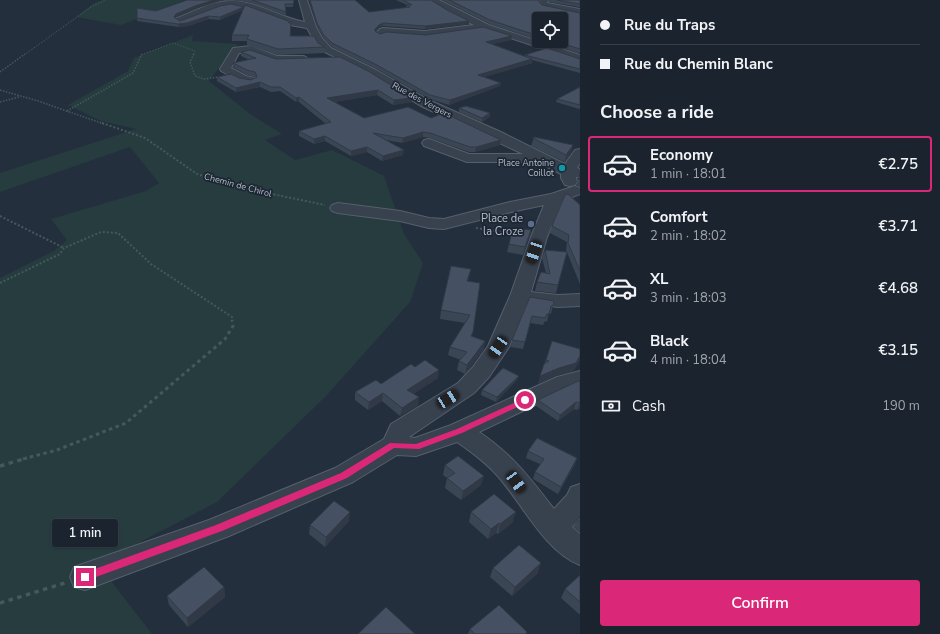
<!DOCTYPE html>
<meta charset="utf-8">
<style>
:root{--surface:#1b232e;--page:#282f3a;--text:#f1f3f6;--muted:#a0a4aa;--line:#39404a;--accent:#db2777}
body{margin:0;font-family:"Nunito Sans",sans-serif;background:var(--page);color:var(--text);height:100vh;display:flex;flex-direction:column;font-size:15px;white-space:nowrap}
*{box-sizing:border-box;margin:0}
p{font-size:13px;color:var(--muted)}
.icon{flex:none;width:22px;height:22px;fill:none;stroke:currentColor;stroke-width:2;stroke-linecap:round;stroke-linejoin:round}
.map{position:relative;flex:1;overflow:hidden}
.details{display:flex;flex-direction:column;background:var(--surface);width:360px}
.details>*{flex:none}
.banner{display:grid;align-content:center;height:88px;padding:0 20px;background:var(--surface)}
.controls{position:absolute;left:532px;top:12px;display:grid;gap:8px}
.controls a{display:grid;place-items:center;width:36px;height:36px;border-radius:4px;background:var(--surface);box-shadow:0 1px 3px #0004,0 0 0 1px var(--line);font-size:20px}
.end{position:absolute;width:18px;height:18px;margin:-9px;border:5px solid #db2777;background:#fff;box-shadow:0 0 0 2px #fff}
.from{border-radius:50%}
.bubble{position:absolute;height:28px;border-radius:4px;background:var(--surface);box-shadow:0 1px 3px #0004,0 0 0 1px var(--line);font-size:13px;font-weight:600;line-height:28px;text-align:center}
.car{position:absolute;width:12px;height:24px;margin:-12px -6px;border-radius:5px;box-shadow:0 0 3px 1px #0007;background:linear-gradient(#222 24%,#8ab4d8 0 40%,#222 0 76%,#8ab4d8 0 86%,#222 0)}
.banner b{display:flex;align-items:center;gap:14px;height:38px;font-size:15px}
.banner b+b{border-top:1px solid var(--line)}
.banner i{width:10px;height:10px;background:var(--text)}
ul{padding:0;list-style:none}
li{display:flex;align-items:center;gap:12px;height:56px;margin:0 8px 6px;padding:0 12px;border:2px solid transparent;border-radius:4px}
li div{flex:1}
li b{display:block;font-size:15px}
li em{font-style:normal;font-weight:600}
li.on{border-color:var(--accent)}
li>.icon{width:36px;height:36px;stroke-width:1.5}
h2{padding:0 20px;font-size:18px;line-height:48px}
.pay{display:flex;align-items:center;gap:10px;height:44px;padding:0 20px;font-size:15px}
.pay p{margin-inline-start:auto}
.action{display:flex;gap:8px;margin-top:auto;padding:8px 20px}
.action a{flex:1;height:46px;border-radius:4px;background:var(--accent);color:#fff;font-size:16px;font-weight:600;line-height:46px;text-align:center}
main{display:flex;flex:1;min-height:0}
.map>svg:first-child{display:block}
.green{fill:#263c3f}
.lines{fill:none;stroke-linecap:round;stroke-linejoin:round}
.minor-casing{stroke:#565f6c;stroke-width:2}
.path-far4{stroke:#44595c;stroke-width:1;stroke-dasharray:1.5 1.5;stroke-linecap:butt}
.path-far3{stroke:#44595c;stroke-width:1.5;stroke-dasharray:1.5 1.5;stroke-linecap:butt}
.path-far2{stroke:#44595c;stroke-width:2;stroke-dasharray:2 2;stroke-linecap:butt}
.path-far1{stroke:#44595c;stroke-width:3;stroke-dasharray:3.5 3.5;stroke-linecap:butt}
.path{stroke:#44595c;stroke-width:3.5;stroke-dasharray:4.5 4.5;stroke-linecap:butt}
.minor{fill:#38414e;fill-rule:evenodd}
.wall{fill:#3b4654}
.shaded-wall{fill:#303945}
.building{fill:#455162;stroke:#303945}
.route{fill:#db2777}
.culture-dot{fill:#0f9aa8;stroke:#1d2633;stroke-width:1.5}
.service-dot{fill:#5c6f8a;stroke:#1d2633;stroke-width:1.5}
.labels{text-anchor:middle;stroke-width:3.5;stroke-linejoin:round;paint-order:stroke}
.far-street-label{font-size:9px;fill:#b4bcc9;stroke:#1d2633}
.far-poi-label{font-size:9px;fill:#b4bcc9;stroke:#1d2633;text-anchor:end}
.poi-label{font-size:11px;fill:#b4bcc9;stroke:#1d2633;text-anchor:end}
</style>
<main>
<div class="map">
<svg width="580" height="634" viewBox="0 0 580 634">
<rect width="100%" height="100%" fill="#242f3e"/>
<!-- green -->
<g class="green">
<polygon points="102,0 185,0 121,25 76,17 94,3"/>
<polygon points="193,35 192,41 238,44 209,81 250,114 282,134 265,140 295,160 332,150 384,176 404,234 423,263 410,302 326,396 217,502 98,564 152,634 0,634 0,278 54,251 67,240 51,219 146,191 159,183 130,147 0,192 0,173 136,129 101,121 68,105 128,71 134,58"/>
</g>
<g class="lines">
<defs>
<g id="minor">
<path d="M299,0H307L316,27L322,38L331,48L376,70L429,100L503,133L565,164L575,150L580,149V163L577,168L580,169V177H576L577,182L575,185L570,186L565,185L561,178V174L538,162H467L424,146L422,143L424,140L429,139L469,154H523L421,106L368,74L325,52L315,42L307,28L290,25L248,9L231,5L220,7L183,22L180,23L176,20L177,18C193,12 212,1 230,1C255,0 281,18 305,22Z"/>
<polygon points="429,0 439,0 489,25 580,55 580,61 483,29 425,37 385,34 381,36 376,33 380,29 383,28 425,31 474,25 447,12"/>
<polygon points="540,0 548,0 547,3 580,9 580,15 542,7 539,4"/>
<polygon points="251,46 277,56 304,56 309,59 304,62 276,62 250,52 239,53 231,68 246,76 255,78 256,80 251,83 239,81 221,71 220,69 233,48"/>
<path d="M575,186L580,188V194L562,201L547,237L531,292L558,295L580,294V306L558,307L527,303L509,347L489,377L474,393L409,437L415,438L451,425L557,377L580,371V385L573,387L479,432C512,454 530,478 554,509L567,495L571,487L580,484V518L572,527L580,534V565C546,552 524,507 501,480C489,465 473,453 457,442L416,456L397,455L353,482L229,536L85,590L74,587L70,577L74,567L209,520L335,468L384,439L391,424L458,383L473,367L488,346L510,296L531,237L544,205L511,212L444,229L429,228L400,221L338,213L332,211L330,208L332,205L338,203L400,211L429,218L444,219L510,202L551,194Z"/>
</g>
</defs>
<!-- minor casing -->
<use href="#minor" class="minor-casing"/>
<!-- path-far4 -->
<g class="path-far4">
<polyline points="24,55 91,7 106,0"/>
<polyline points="141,55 173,43 195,51 193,55"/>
</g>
<!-- path-far3 -->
<g class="path-far3">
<polyline points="194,54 190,62 195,76 204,79 219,77"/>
<polyline points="0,72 25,54"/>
<polyline points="0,90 38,101 104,124"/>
<polyline points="0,102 19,97"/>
<polyline points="67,111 133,73 142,54"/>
</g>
<!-- path-far2 -->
<g class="path-far2">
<polyline points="102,123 145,138 197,174 243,188 325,205"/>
<polyline points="0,216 64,248"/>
<polyline points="476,228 515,234"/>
<polyline points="0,283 60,254 64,248 101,232 118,233 151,264 232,317 232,321"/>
</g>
<!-- path-far1 -->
<polyline class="path-far1" points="23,459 57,450 126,423 225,339 233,326 232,320"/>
<!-- path -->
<g class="path">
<polyline points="0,466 27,458"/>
<polyline points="0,603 65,583"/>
</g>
<!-- minor -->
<use href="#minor" class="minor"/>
</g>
<!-- wall -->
<g class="wall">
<polygon points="187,0 223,0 195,9 176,17 176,18 180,21 231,4 289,23 291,29 291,36 318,43 325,47 325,53 278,55 247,45 247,41 232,41 232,35 243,10 220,20 209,19 188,26 179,27 137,21 137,18"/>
<polygon points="223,0 294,0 293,7 285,7 286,15 249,2"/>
<polygon points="309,0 355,0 369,12 406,8 406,5 407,5 396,0 431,0 447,10 469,21 469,24 425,29 383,26 379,28 376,31 380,34 512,36 511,40 492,44 525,56 525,55 580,59 580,73 532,60 532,63 484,77 501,83 500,86 449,105 430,99 377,69 332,47 323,37 317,26"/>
<polygon points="442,0 539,0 539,2 542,5 580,13 580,52 578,53 542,41 561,41 539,19 539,40 490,24"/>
<polygon points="548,0 580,0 580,7 549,2"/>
<polygon points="241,52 276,59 340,57 412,102 393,105 377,95 334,102 364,118 431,118 501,140 500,145 475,152 469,152 430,138 423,137 402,143 386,140 403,155 382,161 367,152 351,156 325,141 314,144 299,136 299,131 326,124 299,102 296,102 280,91 271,92 260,87 236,92 217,81 217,77 239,78 251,80 256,78 255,77 247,75 233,67 233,63 250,60 241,56"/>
<polygon points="580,87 580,108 579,109 556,102 557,99"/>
<polygon points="459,108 490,117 482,122 459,112"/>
<polygon points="534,137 573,145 571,152 565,162 531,146"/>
<polygon points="580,172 580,187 577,185"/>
<polygon points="580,205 580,284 566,250 567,242 550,233 552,226"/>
<polygon points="513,228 531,230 529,238 523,255 507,252"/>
<polygon points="545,250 558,285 556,293 535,291 537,282 546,273 542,258"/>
<polygon points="469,277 468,281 472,337 485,341 483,350 465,374 457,370 459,361 461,360 448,355 450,347 465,323 440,319 441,310"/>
<polygon points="530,297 554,301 551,314 549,313 547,322 545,321 543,325 530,323 523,349 511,347 512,340"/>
<polygon points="552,341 580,349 580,360 573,371 556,376 538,384"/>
<polygon points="415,367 438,378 413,394 418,406 400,416 382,401 368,410 355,400 355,392 381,384"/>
<polygon points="517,380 496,402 481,395 482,390"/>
<polygon points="579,381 580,408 577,410 574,409 558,421 536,406 538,400"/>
<polygon points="528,451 575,464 558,494 533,479 535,472 540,464 526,458"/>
<polygon points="445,465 481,485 461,500 445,488 447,478 443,475"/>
<polygon points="471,512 513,522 498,534 496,533 488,539 469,522"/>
<polygon points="580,516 580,532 574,527 577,520"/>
<polygon points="349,521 325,547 309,534 310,525"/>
<polygon points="493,568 538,573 512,596 490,577"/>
<polygon points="580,575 580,614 579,614 561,598 565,589"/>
<polygon points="224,587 225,597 188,627 169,605 167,596"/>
<polygon points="470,629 527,634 468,634"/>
</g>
<!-- shaded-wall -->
<g class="shaded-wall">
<polygon points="214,0 223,0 195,9 176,17 175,20 174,17 176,14 195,6"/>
<polygon points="244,7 244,10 220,20 220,17"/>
<polygon points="208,16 209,19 188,26 179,27 178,24"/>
<polygon points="469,21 469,24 425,29 425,26"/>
<polygon points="383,23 383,26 379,28 375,32 375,29 379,25"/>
<polygon points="512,36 511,40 486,46 486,42"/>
<polygon points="532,59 532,63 477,79 478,75"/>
<polygon points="260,82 260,87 236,92 236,88"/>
<polygon points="501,83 500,86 449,105 450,100"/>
<polygon points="378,90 377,95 327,103 327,98"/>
<polygon points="299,97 299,102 296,102 296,98"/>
<polygon points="412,98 412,102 393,105 394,100"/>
<polygon points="490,113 490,117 482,122 482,118"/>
<polygon points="423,132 423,137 402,143 403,138"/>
<polygon points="325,136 325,141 314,144 314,139"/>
<polygon points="501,140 500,145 475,152 476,147"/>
<polygon points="573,145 571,152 565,162 566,155"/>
<polygon points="367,147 367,152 351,156 351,151"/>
<polygon points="404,150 403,155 382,161 383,156"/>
<polygon points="531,230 529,238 523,255 525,247"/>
<polygon points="485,341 483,350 465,374 467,365"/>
<polygon points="580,356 580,360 573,371 556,376 538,384 540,376"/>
<polygon points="439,370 438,378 405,399 407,390"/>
<polygon points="519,376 517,380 496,402 497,397"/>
<polygon points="383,393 382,401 368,410 369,402"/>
<polygon points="419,397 418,406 400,416 402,408"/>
<polygon points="576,402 574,409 558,421 560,415"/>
<polygon points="580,403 580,408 577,410"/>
<polygon points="577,458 575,464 558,494 561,487"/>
<polygon points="484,476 481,485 461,500 463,491"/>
<polygon points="350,512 349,521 325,547 326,537"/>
<polygon points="516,512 513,522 498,534 500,524"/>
<polygon points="499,523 496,533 488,539 491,529"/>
<polygon points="541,563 538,573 512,596 515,587"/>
<polygon points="224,587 225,597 188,627 187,618"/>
</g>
<!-- building -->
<g class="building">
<polygon points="187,0 214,0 195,6 176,14 174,17 180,21 220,6 231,4 244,7 220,17 208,16 187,23 178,24 137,18 137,8 156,11"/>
<polygon points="252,0 294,0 293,4 285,4 286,12"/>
<polygon points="310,0 355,0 369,12 410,7 406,5 412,5 403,0 431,0 447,10 469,21 425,26 383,23 379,25 375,29 375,31 380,34 386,32 426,35 483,27 512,36 486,42 532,59 478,75 501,83 450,100 430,95 377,65 332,43 323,34 317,23"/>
<polygon points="449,0 539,0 539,2 542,5 580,13 580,49 554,41 561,41 561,19 539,19 539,36 490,20"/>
<polygon points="556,0 580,0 580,4"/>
<polygon points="245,5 288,21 289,23 291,23 290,36 314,36 318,43 325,47 278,49 247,39 249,35 232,35"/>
<polygon points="547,48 580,59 580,69 525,55"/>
<polygon points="250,50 276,59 340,57 368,71 412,98 394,100 378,90 327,98 364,118 408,107 431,118 444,113 501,140 476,147 470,147 430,133 423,132 403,138 373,133 404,150 383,156 367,147 351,151 325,136 314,139 299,131 331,122 299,97 296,98 280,87 271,87 260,82 236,88 217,77 231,74 239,78 251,80 257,77 255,72 247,70 233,63 256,58 241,52"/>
<polygon points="580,87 580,105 557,99"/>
<polygon points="466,106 490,113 482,118 459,108"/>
<polygon points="534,137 573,145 566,155 533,138"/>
<polygon points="580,172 580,179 579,179"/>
<polygon points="568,194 580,205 580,271 568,243 569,235 552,226 565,195"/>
<polygon points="513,228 531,230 525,247 509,244"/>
<polygon points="545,250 567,252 558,285 537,282 541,272 550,274"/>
<polygon points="451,266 471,269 467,281 480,283 473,332 471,336 485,341 467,365 459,361 467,352 450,347 470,315 441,310"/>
<polygon points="530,297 554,301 553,306 551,306 549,314 547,314 545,318 532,316 525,342 512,340"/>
<polygon points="552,341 580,349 580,356 576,363 559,368 540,376 544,364 549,361 546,360"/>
<polygon points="425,360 439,370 407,390 419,397 402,408 383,393 369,402 355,392 376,380 381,384 411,364 415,367"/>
<polygon points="503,368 519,376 497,397 482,390"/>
<polygon points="579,381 580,381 580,403 576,402 560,415 538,400 576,382"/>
<polygon points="537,438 577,458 561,487 535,472 544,459 528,451"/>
<polygon points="458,456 484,476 463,491 447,478 455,473 445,465"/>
<polygon points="494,494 516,512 500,524 499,523 491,529 471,512"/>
<polygon points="334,501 350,512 326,537 310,525"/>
<polygon points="580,516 580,522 577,520"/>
<polygon points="519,545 541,563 515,587 493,568"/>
<polygon points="204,567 224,587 187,618 167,596"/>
<polygon points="580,575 580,602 565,589"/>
<polygon points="499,605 527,632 526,634 475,634 470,629"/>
<polygon points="386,607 415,634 358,634"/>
</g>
<!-- route -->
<polygon class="route" points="525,398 529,400 528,402 462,433 419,449 394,448 347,478 222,531 85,581 81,580 80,577 81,574 216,525 341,473 390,443 416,444 457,429"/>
<!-- markers -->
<circle class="culture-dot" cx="562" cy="168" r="4"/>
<circle class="service-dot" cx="531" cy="224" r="4"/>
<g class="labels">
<!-- far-street labels -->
<g class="far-street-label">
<text transform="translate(422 100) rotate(28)" y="3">Rue des Vergers</text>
<text transform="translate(238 185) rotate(15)" y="3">Chemin de Chirol</text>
</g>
<!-- far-poi labels -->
<g class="far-poi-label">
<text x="554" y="166">Place Antoine<tspan x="554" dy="10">Coillot</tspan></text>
</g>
<!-- poi labels -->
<g class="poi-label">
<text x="523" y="222">Place de<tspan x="523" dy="13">la Croze</tspan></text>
</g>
</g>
</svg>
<div class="controls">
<a><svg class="icon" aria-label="locate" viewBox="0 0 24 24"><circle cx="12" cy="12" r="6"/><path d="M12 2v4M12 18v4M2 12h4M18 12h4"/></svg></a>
</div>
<i class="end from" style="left:525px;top:400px"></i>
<i class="end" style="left:85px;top:577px"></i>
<div class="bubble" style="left:52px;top:519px;width:66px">1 min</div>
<i class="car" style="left:534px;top:252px;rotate:198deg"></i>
<i class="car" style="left:498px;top:347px;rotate:214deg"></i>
<i class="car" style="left:448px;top:399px;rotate:58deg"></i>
<i class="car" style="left:516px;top:482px;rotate:144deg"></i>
</div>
<section class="details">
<div class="banner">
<b><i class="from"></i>Rue du Traps</b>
<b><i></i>Rue du Chemin Blanc</b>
</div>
<h2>Choose a ride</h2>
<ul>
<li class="on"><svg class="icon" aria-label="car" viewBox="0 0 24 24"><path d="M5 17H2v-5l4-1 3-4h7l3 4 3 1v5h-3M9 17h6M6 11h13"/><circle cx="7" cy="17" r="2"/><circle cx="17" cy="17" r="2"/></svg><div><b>Economy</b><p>1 min · 18:01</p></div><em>€2.75</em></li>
<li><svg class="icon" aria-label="car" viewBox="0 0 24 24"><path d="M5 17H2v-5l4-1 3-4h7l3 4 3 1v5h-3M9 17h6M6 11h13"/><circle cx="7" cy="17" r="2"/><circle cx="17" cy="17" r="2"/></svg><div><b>Comfort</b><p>2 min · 18:02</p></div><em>€3.71</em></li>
<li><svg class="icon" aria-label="car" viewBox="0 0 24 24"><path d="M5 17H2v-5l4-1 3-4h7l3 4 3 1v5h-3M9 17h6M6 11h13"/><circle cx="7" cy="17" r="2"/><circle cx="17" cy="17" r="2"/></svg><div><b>XL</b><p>3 min · 18:03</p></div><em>€4.68</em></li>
<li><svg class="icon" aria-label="car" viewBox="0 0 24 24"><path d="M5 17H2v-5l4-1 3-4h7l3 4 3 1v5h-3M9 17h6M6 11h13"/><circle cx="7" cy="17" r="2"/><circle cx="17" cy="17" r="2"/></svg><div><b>Black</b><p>4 min · 18:04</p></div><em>€3.15</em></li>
</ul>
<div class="pay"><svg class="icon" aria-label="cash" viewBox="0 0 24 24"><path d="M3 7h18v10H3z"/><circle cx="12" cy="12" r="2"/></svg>Cash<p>190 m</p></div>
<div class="action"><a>Confirm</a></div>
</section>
</main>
